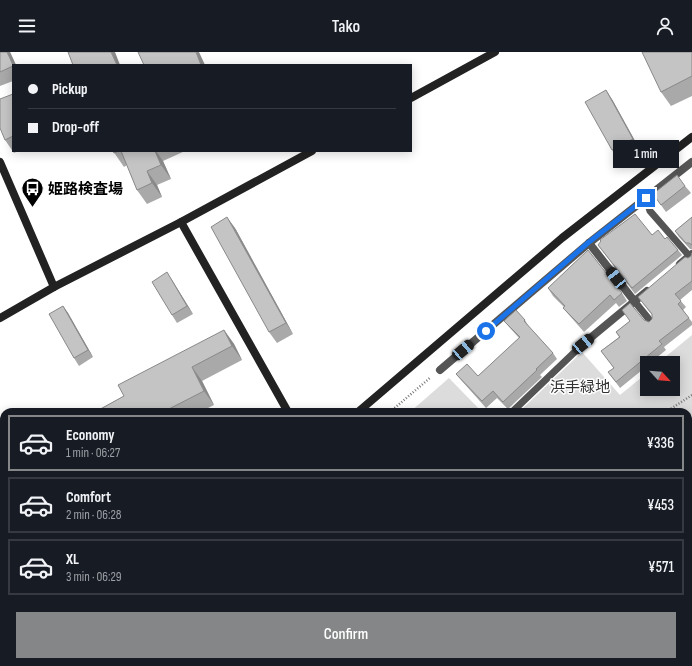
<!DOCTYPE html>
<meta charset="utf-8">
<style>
:root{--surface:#171b24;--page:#20242c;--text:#f1f3f6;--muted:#9ea1a6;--line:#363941;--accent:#858687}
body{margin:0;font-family:"Sofia Sans Condensed","Noto Sans JP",sans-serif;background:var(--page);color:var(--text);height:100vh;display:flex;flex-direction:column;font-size:15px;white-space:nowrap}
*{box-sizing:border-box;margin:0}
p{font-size:13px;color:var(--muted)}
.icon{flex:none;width:22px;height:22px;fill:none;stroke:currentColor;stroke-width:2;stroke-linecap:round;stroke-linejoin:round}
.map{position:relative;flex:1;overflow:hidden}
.sheet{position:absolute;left:0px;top:356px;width:692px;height:258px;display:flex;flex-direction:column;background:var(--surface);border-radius:12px 12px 0 0;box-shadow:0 2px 10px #0003}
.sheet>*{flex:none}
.banner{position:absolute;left:12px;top:12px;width:400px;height:88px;border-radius:0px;box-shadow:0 2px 10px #0003;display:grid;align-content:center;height:88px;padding:0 16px;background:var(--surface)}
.needle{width:26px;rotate:116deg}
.tools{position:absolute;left:640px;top:304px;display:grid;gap:8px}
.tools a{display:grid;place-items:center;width:40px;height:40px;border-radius:0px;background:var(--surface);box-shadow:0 2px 10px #0003;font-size:20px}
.end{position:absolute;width:18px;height:18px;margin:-9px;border:5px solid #1a73e8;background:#fff;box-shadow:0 0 0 2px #fff}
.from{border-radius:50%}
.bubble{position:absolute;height:28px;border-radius:0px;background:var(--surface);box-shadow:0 2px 10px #0003;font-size:13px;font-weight:600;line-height:28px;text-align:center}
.car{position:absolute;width:12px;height:24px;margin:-12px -6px;border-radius:5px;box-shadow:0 0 3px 1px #0007;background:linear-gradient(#222 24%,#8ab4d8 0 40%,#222 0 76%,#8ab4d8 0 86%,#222 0)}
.banner b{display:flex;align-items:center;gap:14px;height:38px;font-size:15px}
.banner b+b{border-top:1px solid var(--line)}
.banner i{width:10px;height:10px;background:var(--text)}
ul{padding:7px 0 0;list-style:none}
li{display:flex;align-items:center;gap:12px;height:56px;margin:0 8px 6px;padding:0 8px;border:2px solid var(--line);border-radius:0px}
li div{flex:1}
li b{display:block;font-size:15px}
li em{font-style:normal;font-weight:600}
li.current{border-color:var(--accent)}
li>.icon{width:36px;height:36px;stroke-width:1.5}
.action{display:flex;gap:8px;margin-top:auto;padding:8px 16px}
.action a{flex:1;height:46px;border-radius:0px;background:var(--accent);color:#fff;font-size:16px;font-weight:600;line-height:46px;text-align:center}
header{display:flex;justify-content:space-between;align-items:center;height:52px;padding:0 16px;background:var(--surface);font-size:18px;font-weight:600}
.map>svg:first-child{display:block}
.green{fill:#dcdcdc}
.water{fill:#a3a3a3}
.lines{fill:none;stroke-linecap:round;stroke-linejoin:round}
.path{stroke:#777;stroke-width:2.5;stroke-dasharray:1 2;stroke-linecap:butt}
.lane{stroke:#555;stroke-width:7}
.street{stroke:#555;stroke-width:8}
.secondary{stroke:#222;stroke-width:8}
.wall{fill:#a9a9a9}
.shaded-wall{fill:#898989}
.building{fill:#c4c4c4;stroke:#898989}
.route{stroke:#1a73e8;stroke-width:5}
.labels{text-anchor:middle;stroke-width:3;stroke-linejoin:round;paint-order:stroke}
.poi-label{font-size:15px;font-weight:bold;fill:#000;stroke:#fff;text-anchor:start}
.park-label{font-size:15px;fill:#333;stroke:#fff}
</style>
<header><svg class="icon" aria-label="menu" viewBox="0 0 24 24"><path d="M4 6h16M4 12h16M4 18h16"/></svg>Tako<svg class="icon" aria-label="person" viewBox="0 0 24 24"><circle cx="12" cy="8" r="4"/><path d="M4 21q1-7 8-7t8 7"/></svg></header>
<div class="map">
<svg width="692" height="614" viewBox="0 0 692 614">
<rect width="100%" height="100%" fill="#fff"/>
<!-- green -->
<g class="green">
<polygon points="692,283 692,614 32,614 30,610 688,610 688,360 519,360 582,300 620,343 647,321 647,337 673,337 673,311 658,311"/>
<polygon points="449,326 482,360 410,360"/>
<polygon points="4,515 4,555 0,547 0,516"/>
</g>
<!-- water -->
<polygon class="water" points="230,610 318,610 323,614 227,614"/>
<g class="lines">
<!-- path -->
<g class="path">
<polyline points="390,360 431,325"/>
<polyline points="666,360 692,343"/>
<polyline points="688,527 692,529"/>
<polyline points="420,610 422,614"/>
</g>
<!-- lane -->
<g class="lane">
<polyline points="646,146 650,159 692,207"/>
<polyline points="635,250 652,271"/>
<polyline points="512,360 583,292"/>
</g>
<!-- street -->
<g class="street">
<polyline points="589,191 635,250"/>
<polyline points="680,212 692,202"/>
<polyline points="583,292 647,239"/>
<polyline points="440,318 589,191 692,110"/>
</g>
<!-- secondary -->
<g class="secondary">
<polyline points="411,46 495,0"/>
<polyline points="0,110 54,235"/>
<polyline points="181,170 288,360"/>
<polyline points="0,266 54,235 181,170 312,99"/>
<polyline points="358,360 562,186 692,85"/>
<polyline points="0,592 4,600"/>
<polyline points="9,610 10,614"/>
</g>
</g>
<!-- wall -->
<g class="wall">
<polygon points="0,0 10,0 16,13 13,13 13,29 0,34"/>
<polygon points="692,0 692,44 671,54 661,40"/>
<polygon points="606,38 613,49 640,98 619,109 612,98"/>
<polygon points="13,42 13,99 18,99 14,101 5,88"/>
<polygon points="113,99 185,99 163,109 171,127 157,133 162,145 147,152 137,138 127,113 124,115"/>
<polygon points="685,134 691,141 666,160 653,142"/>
<polygon points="692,165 692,197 690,197 679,185 675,179"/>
<polygon points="235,176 293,282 277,291 269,280"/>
<polygon points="652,183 665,187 678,198 682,203 635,242 598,193"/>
<polygon points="692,201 692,238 680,248 686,255 683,258 692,270 692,273 664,295 666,298 650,311 647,311 647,314 620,336 608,320 614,316 601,299 619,285 616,280 630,269 622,258 644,268 649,270 652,267 652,263 638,245 688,206 691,204"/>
<polygon points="172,228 193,262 177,271 172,263"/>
<polygon points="548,236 622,241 627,249 619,255 616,251 584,280 569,263 563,256 564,255 553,244"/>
<polygon points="63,254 68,261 93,305 79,314 74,306"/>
<polygon points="525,268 529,275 553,301 557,307 540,323 542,325 508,357 497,346 486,356 461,328 456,322 478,324 519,286 509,275 504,269"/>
<polygon points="224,278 234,292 242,308 202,329 214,353 200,360 95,360 124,344"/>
<polygon points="4,410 4,502 0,504 0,413"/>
</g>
<!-- shaded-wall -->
<g class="shaded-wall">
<polygon points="7,0 10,0 16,13 13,13"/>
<polygon points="111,0 115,0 120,13 117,13"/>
<polygon points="196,0 199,0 205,13 201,13"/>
<polygon points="606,38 613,49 640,98 633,87"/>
<polygon points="155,99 156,99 163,109 171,127 161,113"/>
<polygon points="147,119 157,133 162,145 152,131"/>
<polygon points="227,165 235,176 293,282 286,271"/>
<polygon points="167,220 172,228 193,262 187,254"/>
<polygon points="63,254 68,261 93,305 88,298"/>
<polygon points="224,278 234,292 242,308 232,294"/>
<polygon points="192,315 202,329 214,353 204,339"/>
</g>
<!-- building -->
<g class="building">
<polygon points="0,0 7,0 13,13 13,14 0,20"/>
<polygon points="68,0 111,0 117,13 73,13"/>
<polygon points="138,0 196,0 201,13 144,13"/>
<polygon points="642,0 692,0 692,24 661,40"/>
<polygon points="606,38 633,87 612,98 585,50"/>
<polygon points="13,42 13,84 5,88 0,76 0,47"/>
<polygon points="113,99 119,99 114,101"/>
<polygon points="121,99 155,99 161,113 147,119 152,131 137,138"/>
<polygon points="677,123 685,134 661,153 653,142"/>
<polygon points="635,162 652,183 658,178 665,187 667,185 678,198 632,236 598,193 601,189 600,188"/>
<polygon points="227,165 286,271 269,280 211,175"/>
<polygon points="692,165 692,193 689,191 686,191 675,179"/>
<polygon points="588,198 622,241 614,248 610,243 579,272 563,256 565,254 548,236"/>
<polygon points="692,201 692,229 675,242 681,249 678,252 689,266 659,289 662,292 616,330 608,320 614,316 601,299 620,285 616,280 630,269 622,258 630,251 644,268 649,270 652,267 652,262 638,245 685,205 688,206 691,204"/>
<polygon points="167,220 187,254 172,263 152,230"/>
<polygon points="63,254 88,298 74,306 49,262"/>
<polygon points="516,258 525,268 524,269 553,301 536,317 537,318 503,350 493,339 482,349 456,322 467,312 478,324 520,285 504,269"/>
<polygon points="224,278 232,294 192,315 204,339 163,360 95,360 124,344 118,333"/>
<polygon points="4,410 4,482 0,485 0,413"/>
</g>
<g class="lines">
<!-- route -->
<polyline class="route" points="486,279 589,190 646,146"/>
</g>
<!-- icons -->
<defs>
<symbol id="bus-pin" viewBox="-11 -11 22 30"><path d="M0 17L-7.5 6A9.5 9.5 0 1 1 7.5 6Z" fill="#000" stroke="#fff"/><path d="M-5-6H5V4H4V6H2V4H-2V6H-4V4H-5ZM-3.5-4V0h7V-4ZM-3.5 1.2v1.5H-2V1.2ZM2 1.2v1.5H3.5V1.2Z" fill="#fff"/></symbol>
</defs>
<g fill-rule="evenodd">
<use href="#bus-pin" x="20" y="124" width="25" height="34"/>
</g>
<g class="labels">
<!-- poi labels -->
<g class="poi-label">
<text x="48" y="142">姫路検査場</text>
</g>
<!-- park labels -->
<g class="park-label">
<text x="580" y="340">浜手緑地</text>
</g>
</g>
</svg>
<div class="tools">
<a><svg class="needle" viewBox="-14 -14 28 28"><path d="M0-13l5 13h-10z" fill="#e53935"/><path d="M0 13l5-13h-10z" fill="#9ea1a6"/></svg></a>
</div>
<i class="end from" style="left:486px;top:279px"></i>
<i class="end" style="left:646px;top:146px"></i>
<div class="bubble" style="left:613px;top:88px;width:66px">1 min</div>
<i class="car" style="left:616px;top:226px;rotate:322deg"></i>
<i class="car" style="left:583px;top:292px;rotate:51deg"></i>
<i class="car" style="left:463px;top:298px;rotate:50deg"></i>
<div class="banner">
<b><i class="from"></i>Pickup</b>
<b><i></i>Drop-off</b>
</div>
<section class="sheet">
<ul>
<li class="current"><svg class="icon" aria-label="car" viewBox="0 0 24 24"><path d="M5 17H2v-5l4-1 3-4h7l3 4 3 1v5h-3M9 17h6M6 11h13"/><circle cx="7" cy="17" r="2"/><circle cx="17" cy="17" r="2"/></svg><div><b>Economy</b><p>1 min · 06:27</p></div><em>¥336</em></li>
<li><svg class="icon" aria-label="car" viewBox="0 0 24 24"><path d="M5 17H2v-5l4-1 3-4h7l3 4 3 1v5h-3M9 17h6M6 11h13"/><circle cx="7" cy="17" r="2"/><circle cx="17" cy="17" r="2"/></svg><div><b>Comfort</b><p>2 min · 06:28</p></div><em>¥453</em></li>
<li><svg class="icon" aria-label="car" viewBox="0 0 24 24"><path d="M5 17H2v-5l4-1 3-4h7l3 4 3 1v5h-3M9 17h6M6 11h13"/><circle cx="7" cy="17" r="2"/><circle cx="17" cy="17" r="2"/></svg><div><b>XL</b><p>3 min · 06:29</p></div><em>¥571</em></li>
</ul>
<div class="action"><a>Confirm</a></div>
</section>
</div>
